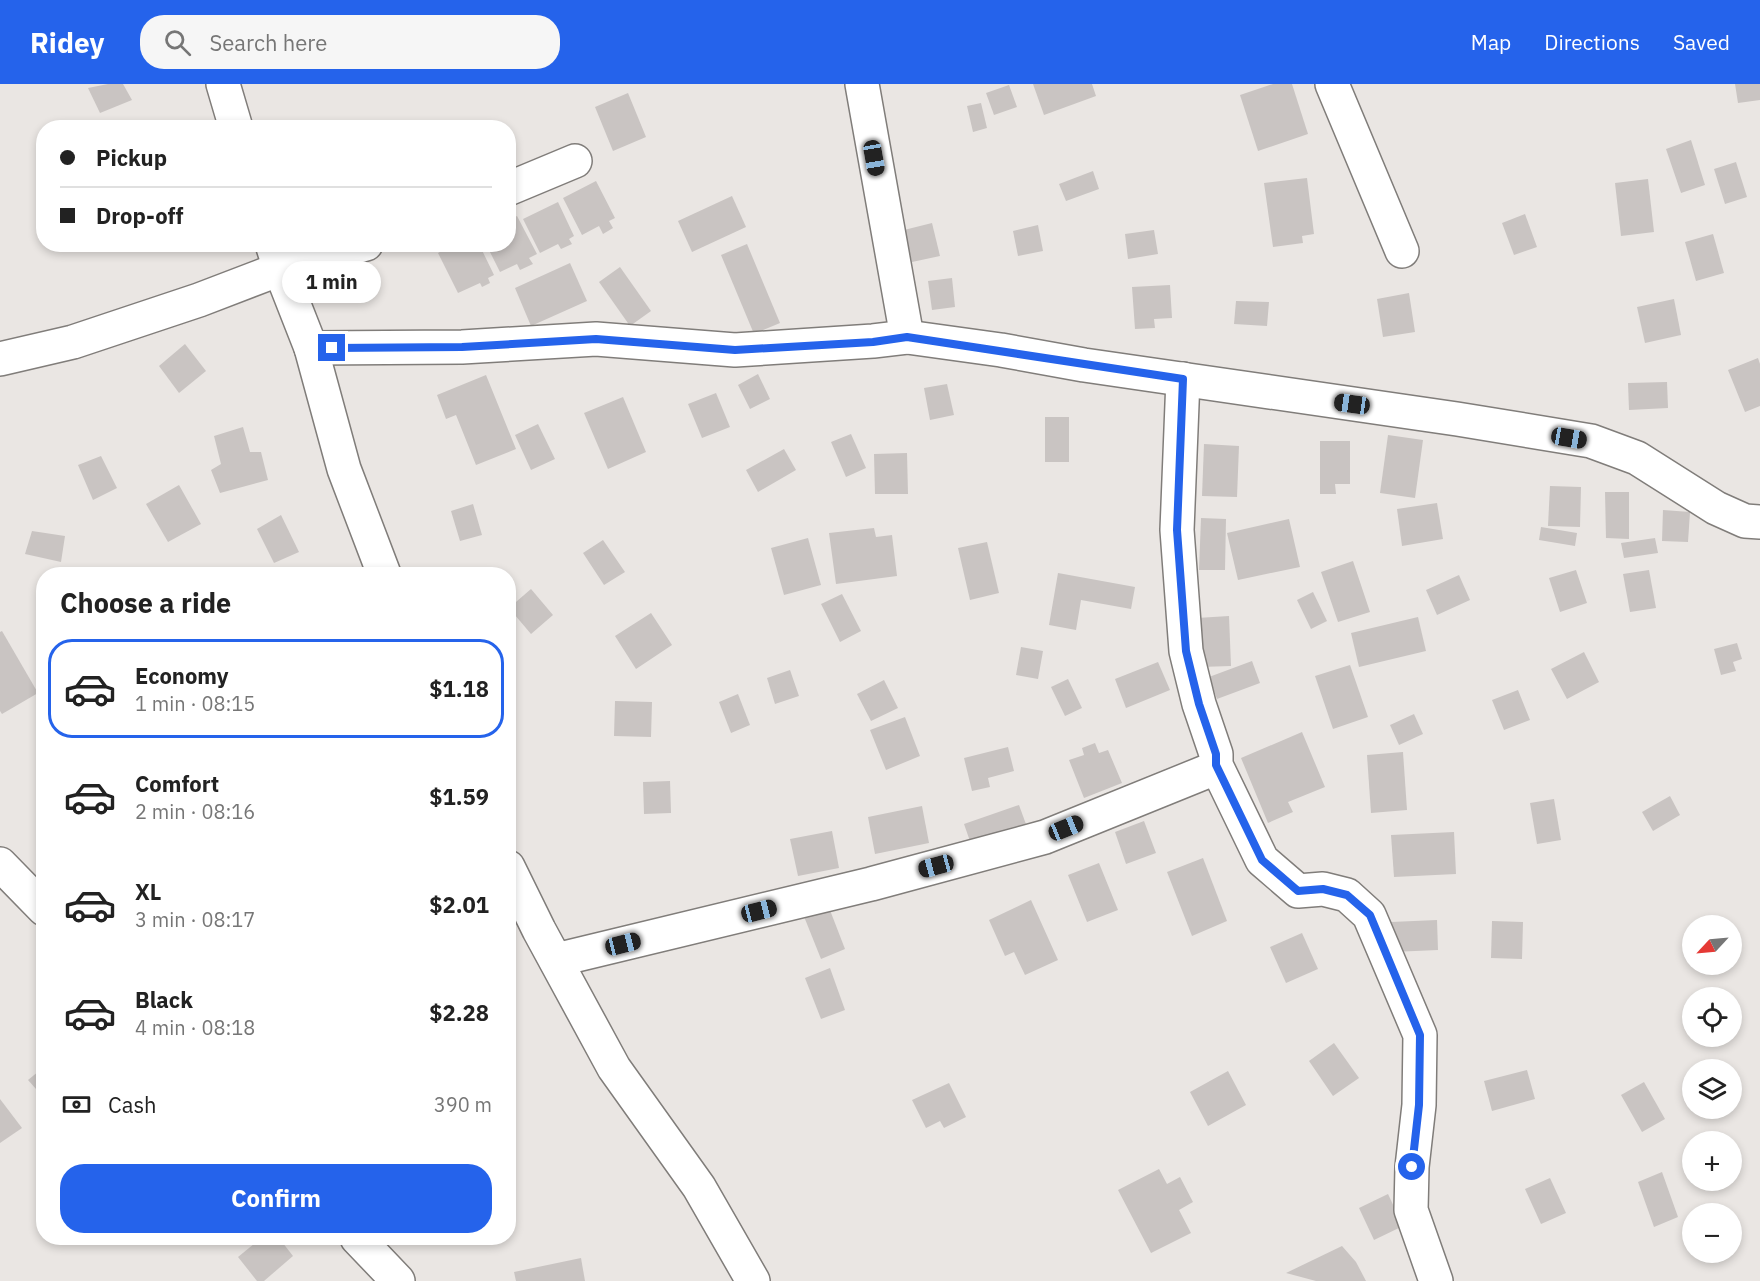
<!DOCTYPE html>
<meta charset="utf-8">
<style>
:root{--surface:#fff;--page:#f6f6f6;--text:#222;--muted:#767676;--line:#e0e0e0;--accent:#2563eb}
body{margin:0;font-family:"IBM Plex Sans",sans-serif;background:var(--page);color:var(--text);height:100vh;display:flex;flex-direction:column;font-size:22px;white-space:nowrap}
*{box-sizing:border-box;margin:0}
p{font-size:20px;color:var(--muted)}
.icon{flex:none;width:33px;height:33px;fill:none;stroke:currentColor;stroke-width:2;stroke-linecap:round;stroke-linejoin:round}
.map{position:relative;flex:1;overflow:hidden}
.details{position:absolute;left:36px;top:483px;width:480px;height:678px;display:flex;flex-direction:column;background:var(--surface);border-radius:24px;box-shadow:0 3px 9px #0003}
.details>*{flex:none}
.banner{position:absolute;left:36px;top:36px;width:480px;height:132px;border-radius:24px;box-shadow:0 3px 9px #0003;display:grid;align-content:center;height:132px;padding:0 24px;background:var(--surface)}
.needle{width:39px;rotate:244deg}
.tools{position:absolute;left:1682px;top:831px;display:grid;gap:12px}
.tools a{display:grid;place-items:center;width:60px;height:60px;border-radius:50%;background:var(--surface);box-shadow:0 3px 9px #0003;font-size:30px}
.end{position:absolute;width:27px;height:27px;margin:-14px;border:8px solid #2563eb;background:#fff;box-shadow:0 0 0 3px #fff}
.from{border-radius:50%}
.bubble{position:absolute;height:42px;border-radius:21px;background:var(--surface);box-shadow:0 3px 9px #0003;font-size:20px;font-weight:700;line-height:42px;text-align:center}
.car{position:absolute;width:18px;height:36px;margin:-18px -9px;border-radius:8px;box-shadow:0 0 4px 2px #0007;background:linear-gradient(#222 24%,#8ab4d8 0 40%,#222 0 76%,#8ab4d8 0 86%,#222 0)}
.banner b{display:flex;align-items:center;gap:21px;height:57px;font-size:22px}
.banner b+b{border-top:2px solid var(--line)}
.banner i{width:15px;height:15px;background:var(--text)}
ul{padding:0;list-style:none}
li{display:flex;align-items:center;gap:18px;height:99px;margin:0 12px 9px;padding:0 12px;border:3px solid transparent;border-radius:24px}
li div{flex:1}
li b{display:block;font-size:22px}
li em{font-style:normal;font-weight:700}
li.selected{border-color:var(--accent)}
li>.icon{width:54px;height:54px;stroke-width:1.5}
h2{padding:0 24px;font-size:27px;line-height:72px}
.pay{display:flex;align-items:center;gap:15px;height:66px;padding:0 24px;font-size:22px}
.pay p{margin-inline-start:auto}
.primary-button{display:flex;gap:12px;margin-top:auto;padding:12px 24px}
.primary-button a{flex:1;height:69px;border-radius:24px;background:var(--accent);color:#fff;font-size:24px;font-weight:700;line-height:69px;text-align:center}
header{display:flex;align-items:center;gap:36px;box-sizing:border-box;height:84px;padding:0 30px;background:var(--accent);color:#fff}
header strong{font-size:28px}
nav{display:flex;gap:33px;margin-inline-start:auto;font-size:21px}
.search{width:420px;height:54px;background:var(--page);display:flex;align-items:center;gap:15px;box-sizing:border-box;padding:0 21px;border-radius:24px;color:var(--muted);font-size:22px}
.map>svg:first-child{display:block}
.building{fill:#c9c4c2}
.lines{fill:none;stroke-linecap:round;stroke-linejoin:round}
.minor-casing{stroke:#807d7a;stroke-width:36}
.minor{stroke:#fff;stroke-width:33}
.route{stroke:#2563eb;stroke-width:8}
</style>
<header>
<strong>Ridey</strong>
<div class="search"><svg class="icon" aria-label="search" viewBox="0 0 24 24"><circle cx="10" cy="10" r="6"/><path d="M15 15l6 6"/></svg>Search here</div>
<nav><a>Map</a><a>Directions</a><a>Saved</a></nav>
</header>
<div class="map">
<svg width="1760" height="1197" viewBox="0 0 1760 1197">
<rect width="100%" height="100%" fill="#eae6e3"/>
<!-- building -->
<g class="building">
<polygon points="108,0 123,0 132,16 100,29 88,4"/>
<polygon points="1033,0 1092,0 1096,12 1044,31"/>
<polygon points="1273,0 1292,0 1308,50 1258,67 1240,11"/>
<polygon points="1735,0 1760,0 1760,16 1738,19"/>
<polygon points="1009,1 1017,23 994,31 986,9"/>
<polygon points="628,9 646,53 613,67 595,23"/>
<polygon points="981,19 987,44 973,48 967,22"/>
<polygon points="1691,56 1705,101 1681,109 1666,65"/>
<polygon points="1736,78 1747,113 1725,120 1714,85"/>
<polygon points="1093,87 1099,105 1066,117 1059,100"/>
<polygon points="1307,94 1314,150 1302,152 1303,159 1273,163 1264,99"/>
<polygon points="1648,95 1654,148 1621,152 1615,99"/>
<polygon points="596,97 615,134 609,137 613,144 603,150 599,142 582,151 563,114"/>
<polygon points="732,112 746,143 692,168 678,137"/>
<polygon points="558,118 574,152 569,155 572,160 561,165 558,160 540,169 523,135"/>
<polygon points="1525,130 1537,163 1514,171 1502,139"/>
<polygon points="517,132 537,170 529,174 533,180 520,186 517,180 500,188 486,160 508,160 508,136"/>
<polygon points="932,139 940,172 912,178 904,146"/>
<polygon points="1038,141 1043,167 1018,172 1013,147"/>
<polygon points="1154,146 1158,170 1128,175 1125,150"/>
<polygon points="1713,150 1724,189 1696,197 1685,158"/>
<polygon points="455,160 479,160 494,191 488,194 490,199 482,203 480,199 458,209 438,169"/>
<polygon points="747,160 780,239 754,250 721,171"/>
<polygon points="570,179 587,217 531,242 515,204"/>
<polygon points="620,183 651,227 630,242 599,198"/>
<polygon points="952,194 955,223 932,226 928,197"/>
<polygon points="1170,201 1172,234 1154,235 1155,244 1135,245 1132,203"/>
<polygon points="1409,209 1415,248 1383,253 1377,215"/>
<polygon points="1674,215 1681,251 1645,259 1637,223"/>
<polygon points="1236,217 1269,218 1267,242 1234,240"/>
<polygon points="185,260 206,287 179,309 159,282"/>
<polygon points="1758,274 1760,280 1760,322 1745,328 1728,286"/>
<polygon points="758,290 770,315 750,325 738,301"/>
<polygon points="486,291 516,365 476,381 456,331 446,335 437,311"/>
<polygon points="1667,298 1668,324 1629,326 1628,299"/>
<polygon points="947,300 954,331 930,336 924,304"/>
<polygon points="716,309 730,343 702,354 688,320"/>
<polygon points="623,313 646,368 608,385 584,329"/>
<rect x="1045" y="333" width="24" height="45"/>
<polygon points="538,340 555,375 531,386 515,351"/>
<polygon points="243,343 250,368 261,368 268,396 220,409 211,386 221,380 214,352"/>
<polygon points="851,350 866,384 846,393 831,358"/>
<polygon points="1388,351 1423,356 1415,414 1380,409"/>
<polygon points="1320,357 1350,357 1350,400 1335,400 1336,410 1320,410"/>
<polygon points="1204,360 1239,362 1237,413 1202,412"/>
<polygon points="784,365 796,386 758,408 746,386"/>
<polygon points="907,369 908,410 875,410 874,370"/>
<polygon points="101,372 117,404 93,416 78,381"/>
<polygon points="179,401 201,440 168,458 146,420"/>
<polygon points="1550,402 1581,403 1580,443 1548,442"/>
<polygon points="1605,408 1629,408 1629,455 1606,454"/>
<polygon points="1437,419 1443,455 1402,462 1397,425"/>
<polygon points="473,420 482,451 460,457 451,427"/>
<polygon points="1663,426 1690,428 1688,458 1662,457"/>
<polygon points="281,431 299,468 274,479 257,445"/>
<polygon points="1201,434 1226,435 1225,486 1199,486"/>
<polygon points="1289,435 1300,483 1238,496 1227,449"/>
<polygon points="1541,443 1577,449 1575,462 1539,456"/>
<polygon points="874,444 876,453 892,451 897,492 836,500 829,449"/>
<polygon points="32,447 65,452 61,478 25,470"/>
<polygon points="808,454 821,501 784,511 771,464"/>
<polygon points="1655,454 1658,469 1624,474 1621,459"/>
<polygon points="603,456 625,488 604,501 583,469"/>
<polygon points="987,458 999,509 970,516 958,464"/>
<polygon points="1353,477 1370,528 1338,538 1321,488"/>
<polygon points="1576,486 1587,519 1560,528 1549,494"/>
<polygon points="1649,486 1656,524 1630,528 1623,490"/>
<polygon points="1058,489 1135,503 1131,525 1081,516 1076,546 1049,541"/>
<polygon points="1459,491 1470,516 1437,531 1426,506"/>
<polygon points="531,505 553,531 531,550 509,524"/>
<polygon points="1313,508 1327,537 1311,545 1297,516"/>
<polygon points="842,510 861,547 840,558 821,520"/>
<polygon points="651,529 672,561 636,585 615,552"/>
<polygon points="1229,532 1231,582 1200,583 1197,534"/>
<polygon points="1418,533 1426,567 1359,583 1351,549"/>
<polygon points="2,547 38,609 2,630 0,627 0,548"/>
<polygon points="1737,559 1742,575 1733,578 1736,587 1721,591 1714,565"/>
<polygon points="1021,563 1043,567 1038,595 1016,591"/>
<polygon points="1584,568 1599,598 1567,615 1551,585"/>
<polygon points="1252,577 1260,599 1217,615 1209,593"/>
<polygon points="1158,578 1170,606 1126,624 1115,595"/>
<polygon points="1350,581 1368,633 1333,645 1315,592"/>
<polygon points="790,586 799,612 775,620 767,594"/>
<polygon points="1068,595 1082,624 1065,632 1051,603"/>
<polygon points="884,596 898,624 871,637 857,610"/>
<polygon points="1518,606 1530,636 1504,646 1492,616"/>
<polygon points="738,610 750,641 731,649 719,618"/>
<polygon points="615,617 652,618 651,653 614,652"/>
<polygon points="1414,630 1423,650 1399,661 1390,641"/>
<polygon points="905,633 920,672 886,686 870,646"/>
<polygon points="1302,648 1325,703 1288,718 1293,728 1268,739 1241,674"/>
<polygon points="1095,659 1099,669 1108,666 1122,699 1084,714 1069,676 1084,671 1082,664"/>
<polygon points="1008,663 1014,687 988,694 990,703 972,707 964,674"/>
<polygon points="1403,668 1407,726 1371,729 1367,671"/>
<polygon points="670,697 671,729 644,730 643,698"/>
<polygon points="1670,712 1680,731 1653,747 1642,728"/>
<polygon points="1554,715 1561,756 1537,760 1530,719"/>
<polygon points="1019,721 1027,743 972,763 964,740"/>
<polygon points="922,722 929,759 875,770 868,733"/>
<polygon points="1144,737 1156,769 1126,780 1115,748"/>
<polygon points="832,747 839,784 798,792 790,755"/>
<polygon points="1454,748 1456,790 1394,793 1391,751"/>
<polygon points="1203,774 1227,837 1192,852 1167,788"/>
<polygon points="1099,779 1118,826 1087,838 1068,791"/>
<polygon points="1031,816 1058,876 1025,891 1014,868 1005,872 989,836"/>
<polygon points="828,821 845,865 821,875 803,830"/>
<polygon points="1437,836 1438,866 1392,868 1391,838"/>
<polygon points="1492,837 1523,838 1522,875 1491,874"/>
<polygon points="1302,849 1318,885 1286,899 1270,863"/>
<polygon points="830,884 845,926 821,935 805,894"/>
<polygon points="1334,959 1359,994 1333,1012 1309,977"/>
<polygon points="44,983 44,1014 28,996"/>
<polygon points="1527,986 1535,1015 1492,1027 1484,997"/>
<polygon points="1228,987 1246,1021 1208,1042 1190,1008"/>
<polygon points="1644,998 1665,1035 1642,1048 1621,1011"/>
<polygon points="949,999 966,1033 944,1044 940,1037 926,1044 912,1016"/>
<polygon points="0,1015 22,1044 0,1059"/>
<polygon points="1159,1085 1167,1100 1180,1093 1193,1118 1179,1126 1191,1149 1151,1169 1118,1106"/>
<polygon points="1662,1088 1678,1133 1654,1143 1638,1098"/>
<polygon points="1550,1094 1566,1129 1541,1140 1525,1105"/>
<polygon points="1388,1110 1403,1142 1374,1156 1359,1124"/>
<polygon points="261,1154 279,1154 293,1172 264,1197 257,1197 238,1173"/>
<polygon points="1342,1162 1356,1178 1366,1197 1316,1197 1286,1189"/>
<polygon points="581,1174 585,1197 516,1197 514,1188"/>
</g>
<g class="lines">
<defs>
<g id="minor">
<polyline points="223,0 236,44"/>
<polyline points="862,0 907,253"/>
<polyline points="1332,0 1402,167"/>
<polyline points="508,105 575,77"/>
<polyline points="272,160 280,185 311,264 344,385 384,490"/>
<polyline points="311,264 462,263 596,255 735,266 873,257 907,253 1001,266 1084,281 1457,335 1591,357 1637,374 1716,424 1745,437 1760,438"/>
<polyline points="0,275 73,258 199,216 280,185 366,160"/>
<polyline points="1183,295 1177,446 1186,567 1199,620 1216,670 1216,681 1262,776 1298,807 1323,805 1347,811 1369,831 1420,951 1419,1021 1412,1083 1411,1126 1436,1197"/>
<polyline points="0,780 44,825"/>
<polyline points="508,783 539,846 614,984 699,1103 753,1197"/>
<polyline points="556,876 871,800 1045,753 1213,685 1216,681"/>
<polyline points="357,1154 398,1197"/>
</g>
</defs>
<!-- minor casing -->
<use href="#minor" class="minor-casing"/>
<!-- minor -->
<use href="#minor" class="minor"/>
</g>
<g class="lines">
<!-- route -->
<polyline class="route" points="332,264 462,263 596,255 735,266 873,258 907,253 1183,295 1177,446 1186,567 1199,620 1216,670 1216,681 1262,776 1298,807 1323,805 1347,811 1370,831 1420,951 1419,1021 1412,1083"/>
</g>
</svg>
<div class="tools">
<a><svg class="needle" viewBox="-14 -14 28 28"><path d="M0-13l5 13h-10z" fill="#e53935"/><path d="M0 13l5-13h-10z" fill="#767676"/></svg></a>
<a><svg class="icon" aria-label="locate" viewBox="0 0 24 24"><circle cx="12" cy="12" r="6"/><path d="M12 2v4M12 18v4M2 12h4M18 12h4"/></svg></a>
<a><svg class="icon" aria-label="layers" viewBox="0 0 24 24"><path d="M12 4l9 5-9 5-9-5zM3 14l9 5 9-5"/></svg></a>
<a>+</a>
<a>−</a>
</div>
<i class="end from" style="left:1412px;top:1083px"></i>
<i class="end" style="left:332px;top:264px"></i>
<div class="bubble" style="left:282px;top:177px;width:99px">1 min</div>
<i class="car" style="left:874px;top:74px;rotate:170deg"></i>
<i class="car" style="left:1352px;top:320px;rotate:278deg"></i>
<i class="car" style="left:1569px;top:354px;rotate:100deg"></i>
<i class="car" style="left:1066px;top:744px;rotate:68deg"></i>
<i class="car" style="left:936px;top:782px;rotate:255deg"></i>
<i class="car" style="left:759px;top:827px;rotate:76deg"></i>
<i class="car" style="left:623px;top:860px;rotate:76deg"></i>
<div class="banner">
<b><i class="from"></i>Pickup</b>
<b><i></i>Drop-off</b>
</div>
<section class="details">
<h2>Choose a ride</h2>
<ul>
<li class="selected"><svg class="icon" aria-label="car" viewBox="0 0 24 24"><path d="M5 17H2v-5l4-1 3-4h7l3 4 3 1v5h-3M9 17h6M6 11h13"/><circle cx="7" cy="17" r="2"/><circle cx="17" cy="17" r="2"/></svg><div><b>Economy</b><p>1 min · 08:15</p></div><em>$1.18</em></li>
<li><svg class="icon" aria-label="car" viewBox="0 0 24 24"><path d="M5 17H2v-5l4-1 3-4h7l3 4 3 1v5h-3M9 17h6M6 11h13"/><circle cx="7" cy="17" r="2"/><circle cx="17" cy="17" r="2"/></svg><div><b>Comfort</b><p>2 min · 08:16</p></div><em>$1.59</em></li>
<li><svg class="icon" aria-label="car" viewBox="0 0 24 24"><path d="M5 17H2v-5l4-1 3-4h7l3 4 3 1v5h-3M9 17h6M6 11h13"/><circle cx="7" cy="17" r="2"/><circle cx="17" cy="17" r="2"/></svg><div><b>XL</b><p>3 min · 08:17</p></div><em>$2.01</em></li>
<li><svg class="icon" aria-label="car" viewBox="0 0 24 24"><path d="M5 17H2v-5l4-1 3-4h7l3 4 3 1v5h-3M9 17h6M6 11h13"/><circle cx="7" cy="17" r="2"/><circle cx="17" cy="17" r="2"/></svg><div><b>Black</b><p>4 min · 08:18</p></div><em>$2.28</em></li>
</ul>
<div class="pay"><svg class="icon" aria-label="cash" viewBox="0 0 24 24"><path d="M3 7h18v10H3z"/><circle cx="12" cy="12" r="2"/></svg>Cash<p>390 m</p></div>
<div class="primary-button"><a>Confirm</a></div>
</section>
</div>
